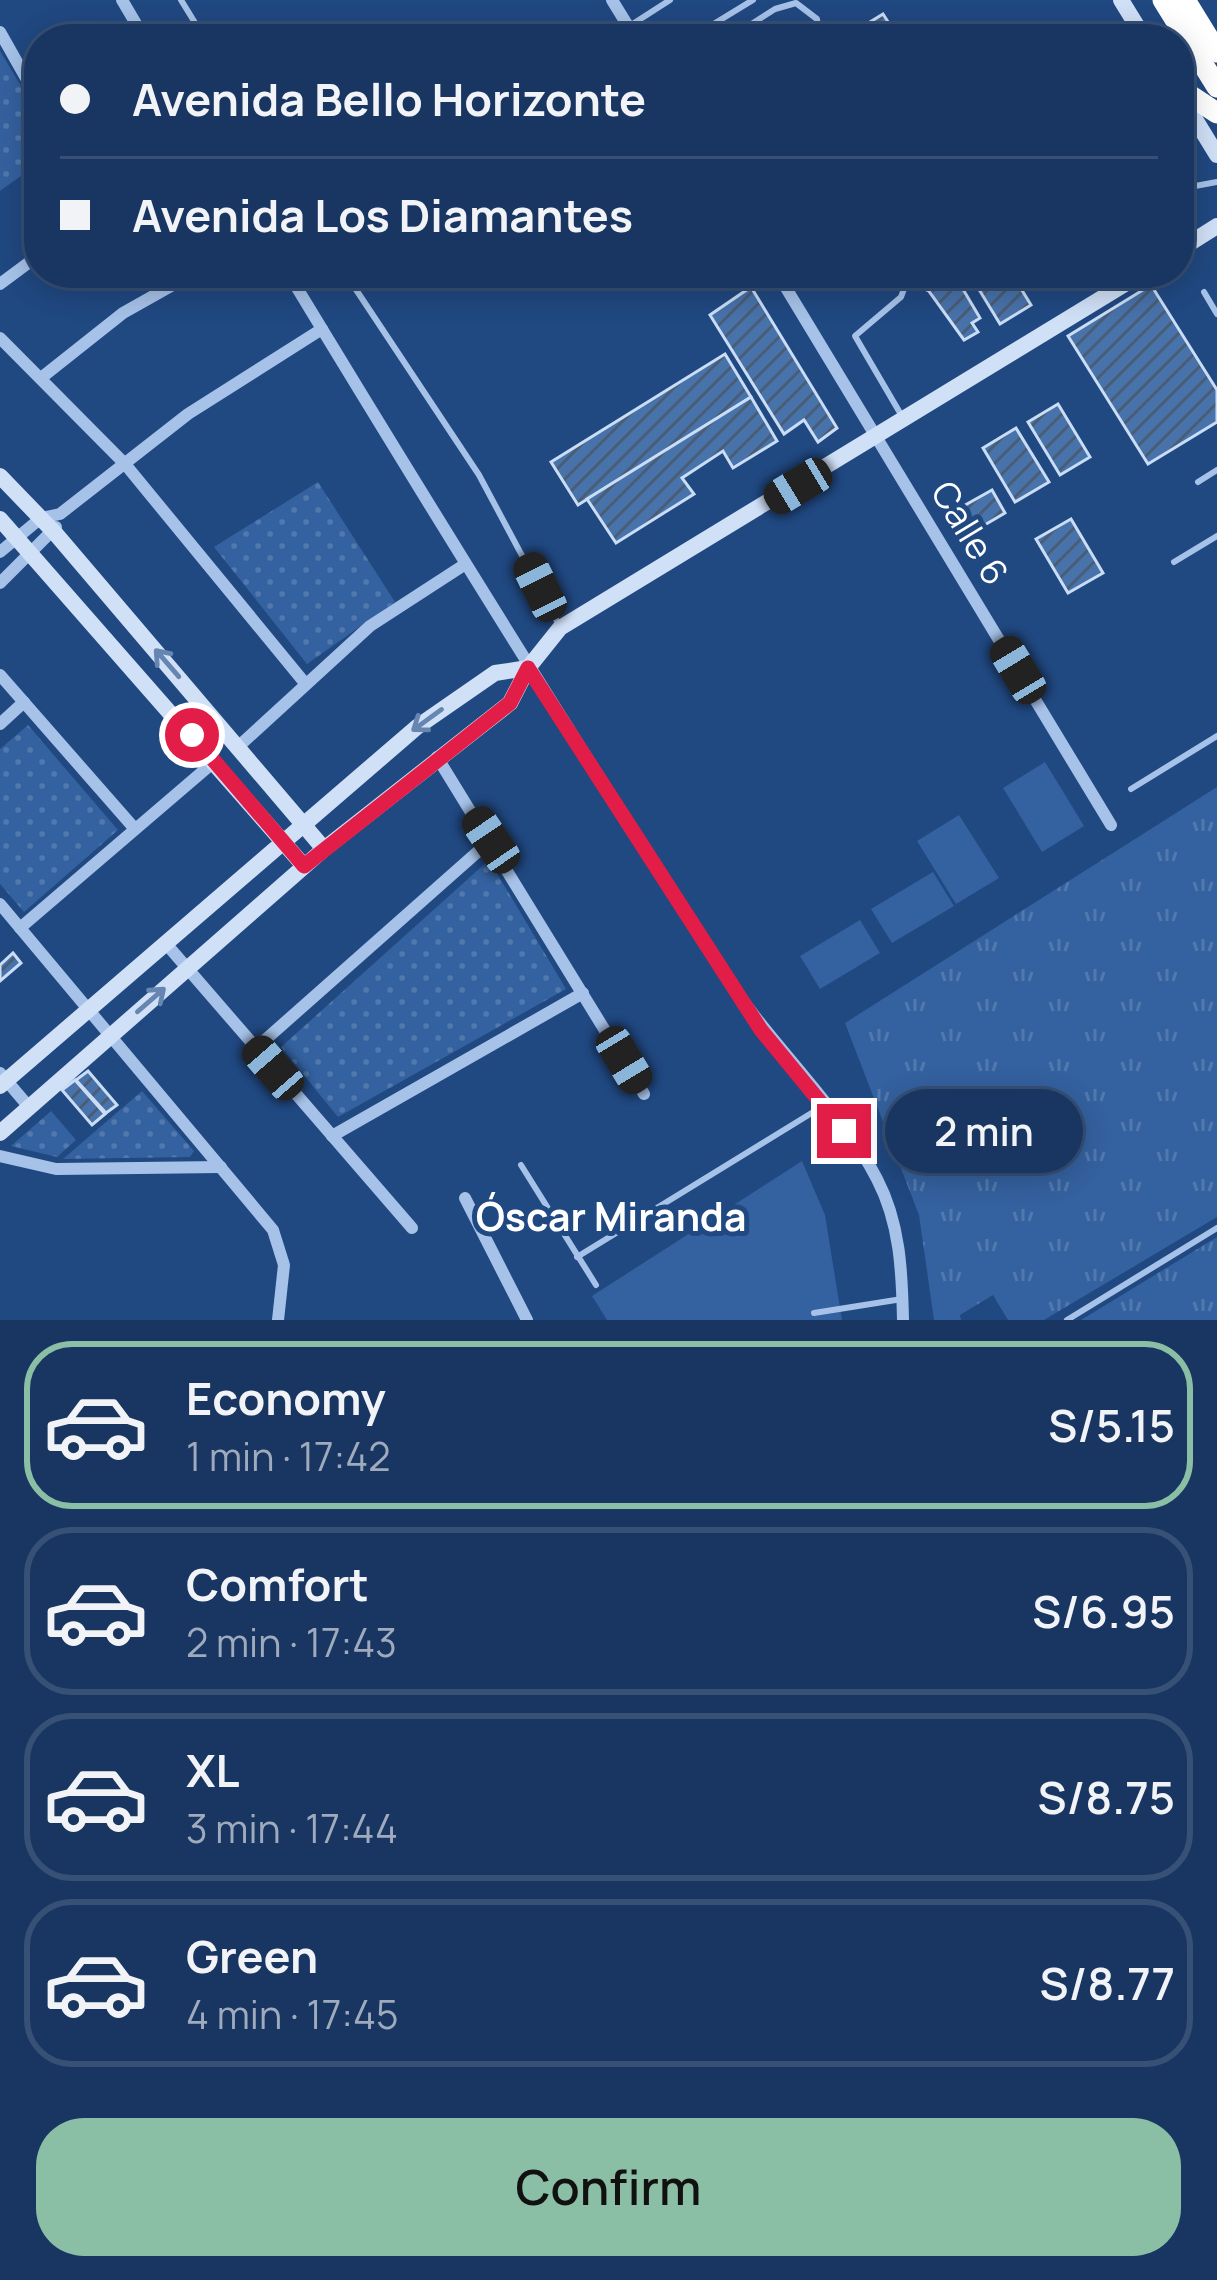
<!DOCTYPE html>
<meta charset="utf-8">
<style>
:root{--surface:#183661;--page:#25416a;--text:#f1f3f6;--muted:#9fabbd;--line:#365076;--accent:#8abfa5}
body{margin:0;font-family:Manrope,sans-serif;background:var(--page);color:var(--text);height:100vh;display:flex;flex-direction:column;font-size:45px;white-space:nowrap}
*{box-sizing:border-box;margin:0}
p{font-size:39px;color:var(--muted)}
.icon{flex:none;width:66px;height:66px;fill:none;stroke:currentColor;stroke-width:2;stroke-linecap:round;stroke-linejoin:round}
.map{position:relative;height:1320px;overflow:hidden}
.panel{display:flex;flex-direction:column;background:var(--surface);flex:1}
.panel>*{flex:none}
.top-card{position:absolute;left:24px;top:24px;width:1170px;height:264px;border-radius:48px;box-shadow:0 6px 30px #0003,0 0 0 3px var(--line);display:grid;align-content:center;height:264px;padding:0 36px;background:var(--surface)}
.end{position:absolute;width:54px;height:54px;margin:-27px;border:15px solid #e11d48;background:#fff;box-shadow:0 0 0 6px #fff}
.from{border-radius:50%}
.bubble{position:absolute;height:84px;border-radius:42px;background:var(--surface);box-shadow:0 6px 30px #0003,0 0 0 3px var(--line);font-size:39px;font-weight:600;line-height:84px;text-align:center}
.car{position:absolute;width:36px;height:72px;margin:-36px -18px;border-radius:15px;box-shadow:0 0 9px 3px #0007;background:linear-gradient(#222 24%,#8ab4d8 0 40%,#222 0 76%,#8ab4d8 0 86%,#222 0)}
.top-card b{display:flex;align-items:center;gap:42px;height:114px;font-size:45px}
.top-card b+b{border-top:3px solid var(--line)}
.top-card i{width:30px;height:30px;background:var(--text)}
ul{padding:21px 0 0;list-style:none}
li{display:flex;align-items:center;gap:36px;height:168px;margin:0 24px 18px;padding:0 12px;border:6px solid var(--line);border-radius:48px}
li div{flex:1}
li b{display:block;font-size:45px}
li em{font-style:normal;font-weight:600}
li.selected{border-color:var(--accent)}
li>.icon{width:108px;height:108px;stroke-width:1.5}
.action{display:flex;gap:24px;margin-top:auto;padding:24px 36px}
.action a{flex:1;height:138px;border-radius:48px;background:var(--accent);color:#111;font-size:48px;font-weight:600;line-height:138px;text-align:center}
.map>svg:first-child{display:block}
.grass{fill:url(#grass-tufts)}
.park{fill:url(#park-dots)}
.garden{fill:#34619f}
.building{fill:url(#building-hatch);stroke:#c9ddf6;stroke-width:3}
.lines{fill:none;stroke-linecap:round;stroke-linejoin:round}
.lane{stroke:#a6c2e8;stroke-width:6}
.street{stroke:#a6c2e8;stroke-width:12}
.secondary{stroke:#d0e0f7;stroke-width:16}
.highway{stroke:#fff;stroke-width:21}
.oneway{stroke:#6685b0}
.route{stroke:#e11d48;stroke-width:15}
.labels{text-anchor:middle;stroke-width:10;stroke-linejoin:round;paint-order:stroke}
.street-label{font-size:36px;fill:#fff;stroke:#204881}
.neighbourhood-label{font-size:39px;font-weight:bold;fill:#fff;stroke:#204881}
</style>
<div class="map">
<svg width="1217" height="1320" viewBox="0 0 1217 1320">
<defs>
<pattern id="grass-tufts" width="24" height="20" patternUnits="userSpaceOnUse" patternTransform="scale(3)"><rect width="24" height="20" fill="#34619f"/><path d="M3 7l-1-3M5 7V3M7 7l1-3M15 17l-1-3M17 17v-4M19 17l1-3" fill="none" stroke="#5279ad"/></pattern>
<pattern id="park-dots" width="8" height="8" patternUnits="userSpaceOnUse" patternTransform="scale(3)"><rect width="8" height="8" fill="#34619f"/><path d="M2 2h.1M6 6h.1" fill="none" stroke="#5279ad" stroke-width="1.8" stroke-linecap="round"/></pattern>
<pattern id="building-hatch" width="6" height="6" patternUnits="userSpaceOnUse" patternTransform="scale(3)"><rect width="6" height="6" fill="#4872aa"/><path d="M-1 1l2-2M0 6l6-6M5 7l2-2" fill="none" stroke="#4a5d76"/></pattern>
</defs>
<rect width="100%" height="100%" fill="#204881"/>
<!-- grass -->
<g class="grass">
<polygon points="1217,787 1217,1217 1044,1320 1008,1320 993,1295 960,1315 961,1320 934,1320 919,1215 845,1023"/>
<polygon points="1217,1237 1217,1320 1081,1320"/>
</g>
<!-- park -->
<g class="park">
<polygon points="0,51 39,116 39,163 0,191"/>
<polygon points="318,482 395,602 307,664 214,547"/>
<polygon points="28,725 118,830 24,912 0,884 0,749"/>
<polygon points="489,860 566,989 338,1117 281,1047"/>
<polygon points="142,1091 194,1151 190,1157 63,1159"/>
<polygon points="51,1111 76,1140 57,1157 11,1146"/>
</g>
<!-- garden -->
<g class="garden">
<polygon points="1045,762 1084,826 1042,852 1003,788"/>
<polygon points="959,815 999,878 956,904 917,841"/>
<polygon points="933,872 954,906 892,943 871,909"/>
<polygon points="860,920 880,953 820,989 800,956"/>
<polygon points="802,1161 825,1215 842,1320 607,1320 592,1296"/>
</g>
<!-- building -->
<g class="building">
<polygon points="883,14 899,39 842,39"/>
<polygon points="917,273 953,273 954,274 927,290"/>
<polygon points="969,273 1026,273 1031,281 1020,287 1031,305 1000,324"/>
<polygon points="954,274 980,318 972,323 978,332 964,340 928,290"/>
<polygon points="1151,285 1217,390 1217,422 1148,464 1068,336"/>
<polygon points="751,287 837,428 818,442 804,420 784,434 710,315"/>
<polygon points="725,354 751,397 578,505 551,462"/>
<polygon points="751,397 777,441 733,468 723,451 682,478 694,494 616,543 587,499"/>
<polygon points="1058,404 1090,457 1060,475 1028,422"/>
<polygon points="1016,428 1049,482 1015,502 983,448"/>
<polygon points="992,490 1005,513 971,533 958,509"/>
<polygon points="1071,519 1103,573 1068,593 1036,539"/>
<polygon points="13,953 21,963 0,981 0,965"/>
<polygon points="88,1071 117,1105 106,1113 76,1080"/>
<polygon points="75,1080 105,1114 92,1125 62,1090"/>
</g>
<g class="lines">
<!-- lane -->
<g class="lane">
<polyline points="181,0 205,39"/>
<polyline points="628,27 670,0"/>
<polyline points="689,39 753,0"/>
<polyline points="728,39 775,9 796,3 817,19 819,39"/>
<polyline points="1179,189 1217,182"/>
<polyline points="345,273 479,475 559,625"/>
<polyline points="1204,292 1217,314"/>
<polyline points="903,418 855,336 901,297 910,273"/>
<polyline points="1198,482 1217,470"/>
<polyline points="1174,562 1217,536"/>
<polyline points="1131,789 1217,736"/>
<polyline points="521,1165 596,1285"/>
<polyline points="577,1257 823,1106"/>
<polyline points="814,1313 902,1299"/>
<polyline points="1067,1320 1217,1228"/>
</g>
<!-- street -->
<g class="street">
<polyline points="122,0 145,39"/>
<polyline points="612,0 636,39"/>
<polyline points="0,32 39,101"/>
<path d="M288,273C431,509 576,743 725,975C770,1044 841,1109 877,1179C900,1223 902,1271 903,1320"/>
<polyline points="777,273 1111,825"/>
<polyline points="0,284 39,255"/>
<polyline points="0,338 125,464 304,682"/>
<polyline points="41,378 123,313 194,273"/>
<polyline points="0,552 41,518 60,514 188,414 322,329"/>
<polyline points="0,583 56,527"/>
<polyline points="0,675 135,829"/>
<polyline points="0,724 24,702"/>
<polyline points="239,746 370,626 464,565"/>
<polyline points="437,757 644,1094"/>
<polyline points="0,904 273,1230 284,1265 278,1320"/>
<polyline points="20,928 215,761"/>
<polyline points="168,946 412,1228"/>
<polyline points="256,1048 491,840"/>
<polyline points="0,1073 29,1107"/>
<polyline points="332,1136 583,993"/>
<polyline points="0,1156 56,1169 221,1167"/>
<polyline points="465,1198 527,1320"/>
</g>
<!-- secondary -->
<g class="secondary">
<polyline points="1121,0 1145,39"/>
<polyline points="1179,93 1217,155"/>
<polyline points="1179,250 1217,226"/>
<polyline points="0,476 55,533 324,849"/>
<polyline points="0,519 304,866"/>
<polyline points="0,1086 417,727 495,673 528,668"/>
<polyline points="0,1133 324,849 510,703 528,668 560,628 1143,273"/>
</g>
<!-- highway -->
<g class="highway">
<polyline points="1163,0 1217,87"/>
<polyline points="1185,0 1217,52"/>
<polyline points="1179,88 1217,113"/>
</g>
</g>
<!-- one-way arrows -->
<defs><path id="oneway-shaft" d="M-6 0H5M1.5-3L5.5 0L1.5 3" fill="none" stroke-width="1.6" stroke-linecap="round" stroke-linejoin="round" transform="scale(3)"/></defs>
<g class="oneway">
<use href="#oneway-shaft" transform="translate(167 663) rotate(-131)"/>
<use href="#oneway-shaft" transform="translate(427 720) rotate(144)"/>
<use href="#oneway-shaft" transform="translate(151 1000) rotate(-41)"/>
</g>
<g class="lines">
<!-- route -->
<polyline class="route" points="192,735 304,866 510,703 528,668 761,1030 844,1131"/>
</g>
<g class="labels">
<!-- street labels -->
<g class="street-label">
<text transform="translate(970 533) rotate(59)" y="13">Calle 6</text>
</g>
<!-- neighbourhood labels -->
<g class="neighbourhood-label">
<text x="611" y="1231">Óscar Miranda</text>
</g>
</g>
</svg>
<i class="end from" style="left:192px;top:735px"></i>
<i class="end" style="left:844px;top:1131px"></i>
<div class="bubble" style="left:885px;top:1089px;width:198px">2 min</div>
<i class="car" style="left:798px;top:486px;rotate:239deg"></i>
<i class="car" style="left:540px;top:587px;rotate:334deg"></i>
<i class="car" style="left:1018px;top:670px;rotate:329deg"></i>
<i class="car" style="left:491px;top:840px;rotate:326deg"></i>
<i class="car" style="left:624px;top:1060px;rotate:149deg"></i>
<i class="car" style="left:273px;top:1068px;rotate:319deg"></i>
<div class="top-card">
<b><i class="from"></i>Avenida Bello Horizonte</b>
<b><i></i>Avenida Los Diamantes</b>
</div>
</div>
<section class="panel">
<ul>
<li class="selected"><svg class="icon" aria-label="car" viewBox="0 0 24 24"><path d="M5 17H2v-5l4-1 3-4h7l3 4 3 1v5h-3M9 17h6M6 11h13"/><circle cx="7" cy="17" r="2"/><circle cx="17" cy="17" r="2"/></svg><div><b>Economy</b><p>1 min · 17:42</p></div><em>S/5.15</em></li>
<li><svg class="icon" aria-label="car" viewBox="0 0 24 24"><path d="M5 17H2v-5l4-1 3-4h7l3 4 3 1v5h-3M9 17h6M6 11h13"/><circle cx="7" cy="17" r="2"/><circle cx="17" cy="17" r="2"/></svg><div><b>Comfort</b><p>2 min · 17:43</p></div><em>S/6.95</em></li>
<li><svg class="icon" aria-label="car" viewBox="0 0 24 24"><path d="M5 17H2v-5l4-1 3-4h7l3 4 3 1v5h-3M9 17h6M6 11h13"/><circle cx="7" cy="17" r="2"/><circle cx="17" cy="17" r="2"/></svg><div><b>XL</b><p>3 min · 17:44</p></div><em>S/8.75</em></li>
<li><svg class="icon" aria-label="car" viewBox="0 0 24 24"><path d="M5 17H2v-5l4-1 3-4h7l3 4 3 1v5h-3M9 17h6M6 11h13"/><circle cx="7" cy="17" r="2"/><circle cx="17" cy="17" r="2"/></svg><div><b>Green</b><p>4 min · 17:45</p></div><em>S/8.77</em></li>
</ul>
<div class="action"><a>Confirm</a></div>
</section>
